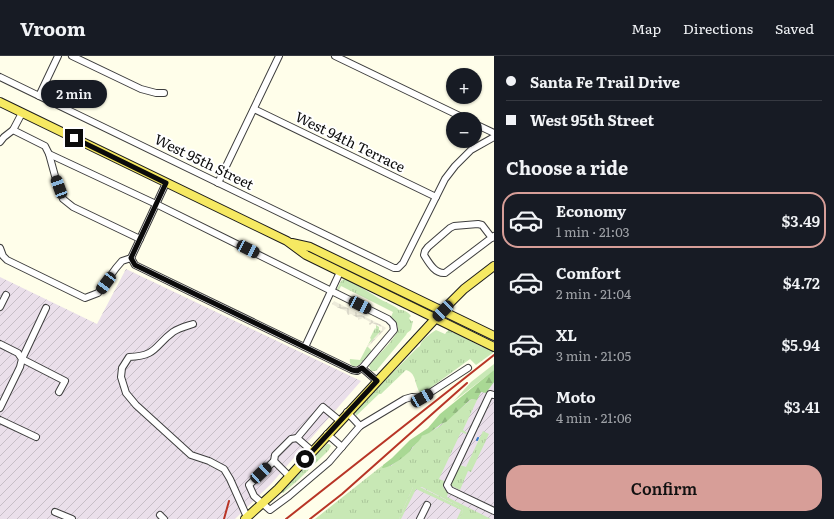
<!DOCTYPE html>
<meta charset="utf-8">
<style>
:root{--surface:#171b24;--page:#20242c;--text:#f1f3f6;--muted:#9ea1a6;--line:#363941;--accent:#d79e98}
body{margin:0;font-family:Literata,serif;background:var(--page);color:var(--text);height:100vh;display:flex;flex-direction:column;font-size:15px;white-space:nowrap}
*{box-sizing:border-box;margin:0}
p{font-size:13px;color:var(--muted)}
.icon{flex:none;width:22px;height:22px;fill:none;stroke:currentColor;stroke-width:2;stroke-linecap:round;stroke-linejoin:round}
.map{position:relative;flex:1;overflow:hidden}
.details{display:flex;flex-direction:column;background:var(--surface);width:340px}
.details>*{flex:none}
.banner{display:grid;align-content:center;height:88px;padding:0 12px;background:var(--surface)}
.buttons{position:absolute;left:446px;top:12px;display:grid;gap:8px}
.buttons a{display:grid;place-items:center;width:36px;height:36px;border-radius:50%;background:var(--surface);box-shadow:0 1px 3px #0004;font-size:20px}
.end{position:absolute;width:18px;height:18px;margin:-9px;border:5px solid #0b0b0b;background:#fff;box-shadow:0 0 0 2px #fff}
.from{border-radius:50%}
.bubble{position:absolute;height:28px;border-radius:14px;background:var(--surface);box-shadow:0 1px 3px #0004;font-size:13px;font-weight:600;line-height:28px;text-align:center}
.car{position:absolute;width:12px;height:24px;margin:-12px -6px;border-radius:5px;box-shadow:0 0 3px 1px #0007;background:linear-gradient(#222 24%,#8ab4d8 0 40%,#222 0 76%,#8ab4d8 0 86%,#222 0)}
.banner b{display:flex;align-items:center;gap:14px;height:38px;font-size:15px}
.banner b+b{border-top:1px solid var(--line)}
.banner i{width:10px;height:10px;background:var(--text)}
ul{padding:0;list-style:none}
li{display:flex;align-items:center;gap:12px;height:56px;margin:0 8px 6px;padding:0 4px;border:2px solid transparent;border-radius:16px}
li div{flex:1}
li b{display:block;font-size:15px}
li em{font-style:normal;font-weight:600}
li.selected{border-color:var(--accent)}
li>.icon{width:36px;height:36px;stroke-width:1.5}
h2{padding:0 12px;font-size:18px;line-height:48px}
.action{display:flex;gap:8px;margin-top:auto;padding:8px 12px}
.action a{flex:1;height:46px;border-radius:16px;background:var(--accent);color:#111;font-size:16px;font-weight:600;line-height:46px;text-align:center}
header{display:flex;align-items:center;gap:24px;box-sizing:border-box;height:56px;padding:0 20px;background:var(--surface);border-bottom:1px solid var(--line)}
header strong{font-size:19px}
nav{display:flex;gap:22px;margin-inline-start:auto;font-size:14px}
main{display:flex;flex:1;min-height:0}
.map>svg:first-child{display:block}
.industrial{fill:url(#industrial-furrows)}
.grass{fill:url(#grass-tufts)}
.forest{fill:url(#forest-firs)}
.garden{fill:#c8e8b5}
.plaza{fill:url(#plaza-grid)}
.lines{fill:none;stroke-linecap:round;stroke-linejoin:round}
.stream{stroke:#387acb;stroke-width:2}
.minor-casing{stroke:#3e3e3e;stroke-width:8}
.major-casing{stroke:#1c1c1c;stroke-width:10}
.minor{stroke:#fff;stroke-width:6}
.major{stroke:#f6e962;stroke-width:8}
.rail{stroke:#b83526;stroke-width:2}
.route{stroke:#0b0b0b;stroke-width:5}
.labels{text-anchor:middle;stroke-width:4;stroke-linejoin:round;paint-order:stroke}
.street-label{font-size:14px;fill:#0b0b0b;stroke:#fff}
</style>
<header>
<strong>Vroom</strong>
<nav><a>Map</a><a>Directions</a><a>Saved</a></nav>
</header>
<main>
<div class="map">
<svg width="494" height="463" viewBox="0 0 494 463">
<defs>
<pattern id="industrial-furrows" width="10" height="10" patternUnits="userSpaceOnUse"><rect width="10" height="10" fill="#eadfea"/><path d="M-1 1l2-2M0 10L10 0M9 11l2-2" fill="none" stroke="#c7bec7"/></pattern>
<pattern id="grass-tufts" width="24" height="20" patternUnits="userSpaceOnUse"><rect width="24" height="20" fill="#c8e8b5"/><path d="M3 7l-1-3M5 7V3M7 7l1-3M15 17l-1-3M17 17v-4M19 17l1-3" fill="none" stroke="#aac69a"/></pattern>
<pattern id="forest-firs" width="22" height="20" patternUnits="userSpaceOnUse"><rect width="22" height="20" fill="#a9d894"/><path d="M5 1l3.5 6h-7zM16 11l3.5 6h-7z" fill="#90b87e"/></pattern>
<pattern id="plaza-grid" width="8" height="8" patternUnits="userSpaceOnUse"><rect width="8" height="8" fill="#edebda"/><path d="M0 4h8M4 0v8" fill="none" stroke="#cac8ba"/></pattern>
</defs>
<rect width="100%" height="100%" fill="#fffeea"/>
<!-- industrial -->
<g class="industrial">
<polygon points="126,213 361,325 271,428 235,463 0,463 0,221 97,268"/>
<polygon points="494,321 494,463 323,463"/>
</g>
<!-- grass -->
<g class="grass">
<path d="M344,223C355,225 374,241 386,246C391,249 397,251 399,254C403,253 409,257 411,260L409,262L411,265H413L411,274L407,277L406,279L376,315H371L369,310C375,301 398,282 398,271C397,267 394,264 391,261L393,256L341,230L339,234H337V233L341,225Z"/>
<path d="M376,269L379,271V274L381,275L367,290L371,294V296L359,309L354,311C351,309 349,307 350,303L360,304L371,283L370,282L375,272L376,273Z"/>
<path d="M449,273L453,277H456L482,291H485L494,296L476,309L470,303L422,338C414,333 418,317 406,314L381,338H379L356,360L355,357L358,352L417,292L420,290C421,284 430,278 436,274L445,278Z"/>
<polygon points="494,308 494,314 492,316 453,346 471,326"/>
<polygon points="472,343 477,344 463,374 467,377 466,378 461,376 439,423 444,425 443,431 448,437 447,441 491,463 459,463 463,455 462,452 422,431 413,431 399,463 315,463 383,409 382,410 391,410 411,394 422,380 439,371"/>
<polygon points="483,375 489,378 471,416 468,415 460,434 450,429 460,409 466,411"/>
<polygon points="327,388 329,388 331,390 328,395 296,426 283,437 281,436 286,429"/>
</g>
<!-- forest -->
<path class="forest" d="M494,314V326L486,337L481,336L477,344L472,343L470,344L446,366L441,368L429,377L422,380C420,385 417,386 414,390C412,391 411,394 410,395C404,401 390,412 382,412L383,409L392,402L410,384L428,372L440,358Z"/>
<!-- garden -->
<polygon class="garden" points="416,429 462,452 463,455 459,463 457,463 461,454 416,433 401,463 399,463 413,431"/>
<!-- plaza -->
<polygon class="plaza" points="334,245 383,270 386,272 368,291 367,290 382,274 382,271 372,267 370,269 369,268 370,266 363,262 358,264 358,262 351,258 348,259 346,255 339,252 338,252 337,251 332,248"/>
<g class="lines">
<!-- stream -->
<polyline class="stream" points="477,384 478,382"/>
<defs>
<g id="minor">
<polyline points="72,0 141,33 156,37 164,37"/>
<polyline points="335,0 466,63"/>
<polyline points="0,21 394,212 398,212 403,207 445,123 455,110 471,94 494,81"/>
<polyline points="39,40 58,0"/>
<polyline points="254,53 436,141"/>
<polyline points="475,68 494,77"/>
<polyline points="0,86 4,81 13,74"/>
<polyline points="49,98 55,120 63,143 73,151 140,183"/>
<polyline points="218,127 279,0"/>
<path d="M492,182L482,169L478,168L454,170L450,172L428,191L425,195L424,199C429,207 435,218 445,217L494,180"/>
<polyline points="0,192 3,200 7,204 85,242 98,237 116,212 122,205 131,202 135,209 352,314 357,315 362,312 394,274 393,268 388,263 156,148 49,98 45,90 13,74 22,57"/>
<polyline points="131,202 166,127"/>
<polyline points="0,251 6,239"/>
<polyline points="46,252 22,303 65,325 59,336"/>
<path d="M193,268C187,270 179,272 173,276C154,290 157,300 129,301L122,312L121,321L126,337L136,349L191,399L209,405L224,413L230,423L247,461"/>
<polyline points="0,288 18,297 22,303 20,311 0,352"/>
<polyline points="305,291 340,216"/>
<polyline points="362,312 377,325"/>
<polyline points="494,339 490,338 447,429 450,434 494,455"/>
<polyline points="0,364 36,381"/>
<polyline points="360,370 405,343 412,341 422,342 468,312"/>
<polyline points="327,378 342,391"/>
<polyline points="297,382 323,351 340,365"/>
<polyline points="312,395 297,382 291,383 275,399 274,405 249,429 254,440 270,454 289,440 329,406 360,370 347,356"/>
<polyline points="274,405 289,420"/>
<polyline points="55,456 72,463"/>
<polyline points="160,459 164,463"/>
<polyline points="420,463 427,449"/>
</g>
<g id="major">
<polyline points="0,46 287,185 306,199 494,291"/>
<polyline points="292,187 310,191 494,280"/>
<polyline points="245,463 278,433 448,249 464,233 494,210"/>
</g>
</defs>
<!-- minor casing -->
<use href="#minor" class="minor-casing"/>
<!-- major casing -->
<use href="#major" class="major-casing"/>
<!-- minor -->
<use href="#minor" class="minor"/>
<!-- major -->
<use href="#major" class="major"/>
<!-- rail -->
<g class="rail">
<polyline points="224,463 229,445"/>
<polyline points="286,463 494,299"/>
<polyline points="310,463 342,438 467,327"/>
</g>
</g>
<g class="lines">
<!-- route -->
<polyline class="route" points="74,82 166,127 131,202 135,209 352,314 357,315 362,312 377,325 305,403"/>
</g>
<g class="labels">
<!-- street labels -->
<g class="street-label">
<text transform="translate(350 86) rotate(26)" y="5">West 94th Terrace</text>
<text transform="translate(204 106) rotate(26)" y="5">West 95th Street</text>
</g>
</g>
</svg>
<div class="buttons">
<a>+</a>
<a>−</a>
</div>
<i class="end from" style="left:305px;top:403px"></i>
<i class="end" style="left:74px;top:82px"></i>
<div class="bubble" style="left:41px;top:24px;width:66px">2 min</div>
<i class="car" style="left:59px;top:131px;rotate:340deg"></i>
<i class="car" style="left:248px;top:193px;rotate:117deg"></i>
<i class="car" style="left:106px;top:227px;rotate:217deg"></i>
<i class="car" style="left:360px;top:249px;rotate:117deg"></i>
<i class="car" style="left:443px;top:255px;rotate:225deg"></i>
<i class="car" style="left:422px;top:342px;rotate:60deg"></i>
<i class="car" style="left:261px;top:417px;rotate:47deg"></i>
</div>
<section class="details">
<div class="banner">
<b><i class="from"></i>Santa Fe Trail Drive</b>
<b><i></i>West 95th Street</b>
</div>
<h2>Choose a ride</h2>
<ul>
<li class="selected"><svg class="icon" aria-label="car" viewBox="0 0 24 24"><path d="M5 17H2v-5l4-1 3-4h7l3 4 3 1v5h-3M9 17h6M6 11h13"/><circle cx="7" cy="17" r="2"/><circle cx="17" cy="17" r="2"/></svg><div><b>Economy</b><p>1 min · 21:03</p></div><em>$3.49</em></li>
<li><svg class="icon" aria-label="car" viewBox="0 0 24 24"><path d="M5 17H2v-5l4-1 3-4h7l3 4 3 1v5h-3M9 17h6M6 11h13"/><circle cx="7" cy="17" r="2"/><circle cx="17" cy="17" r="2"/></svg><div><b>Comfort</b><p>2 min · 21:04</p></div><em>$4.72</em></li>
<li><svg class="icon" aria-label="car" viewBox="0 0 24 24"><path d="M5 17H2v-5l4-1 3-4h7l3 4 3 1v5h-3M9 17h6M6 11h13"/><circle cx="7" cy="17" r="2"/><circle cx="17" cy="17" r="2"/></svg><div><b>XL</b><p>3 min · 21:05</p></div><em>$5.94</em></li>
<li><svg class="icon" aria-label="car" viewBox="0 0 24 24"><path d="M5 17H2v-5l4-1 3-4h7l3 4 3 1v5h-3M9 17h6M6 11h13"/><circle cx="7" cy="17" r="2"/><circle cx="17" cy="17" r="2"/></svg><div><b>Moto</b><p>4 min · 21:06</p></div><em>$3.41</em></li>
</ul>
<div class="action"><a>Confirm</a></div>
</section>
</main>
